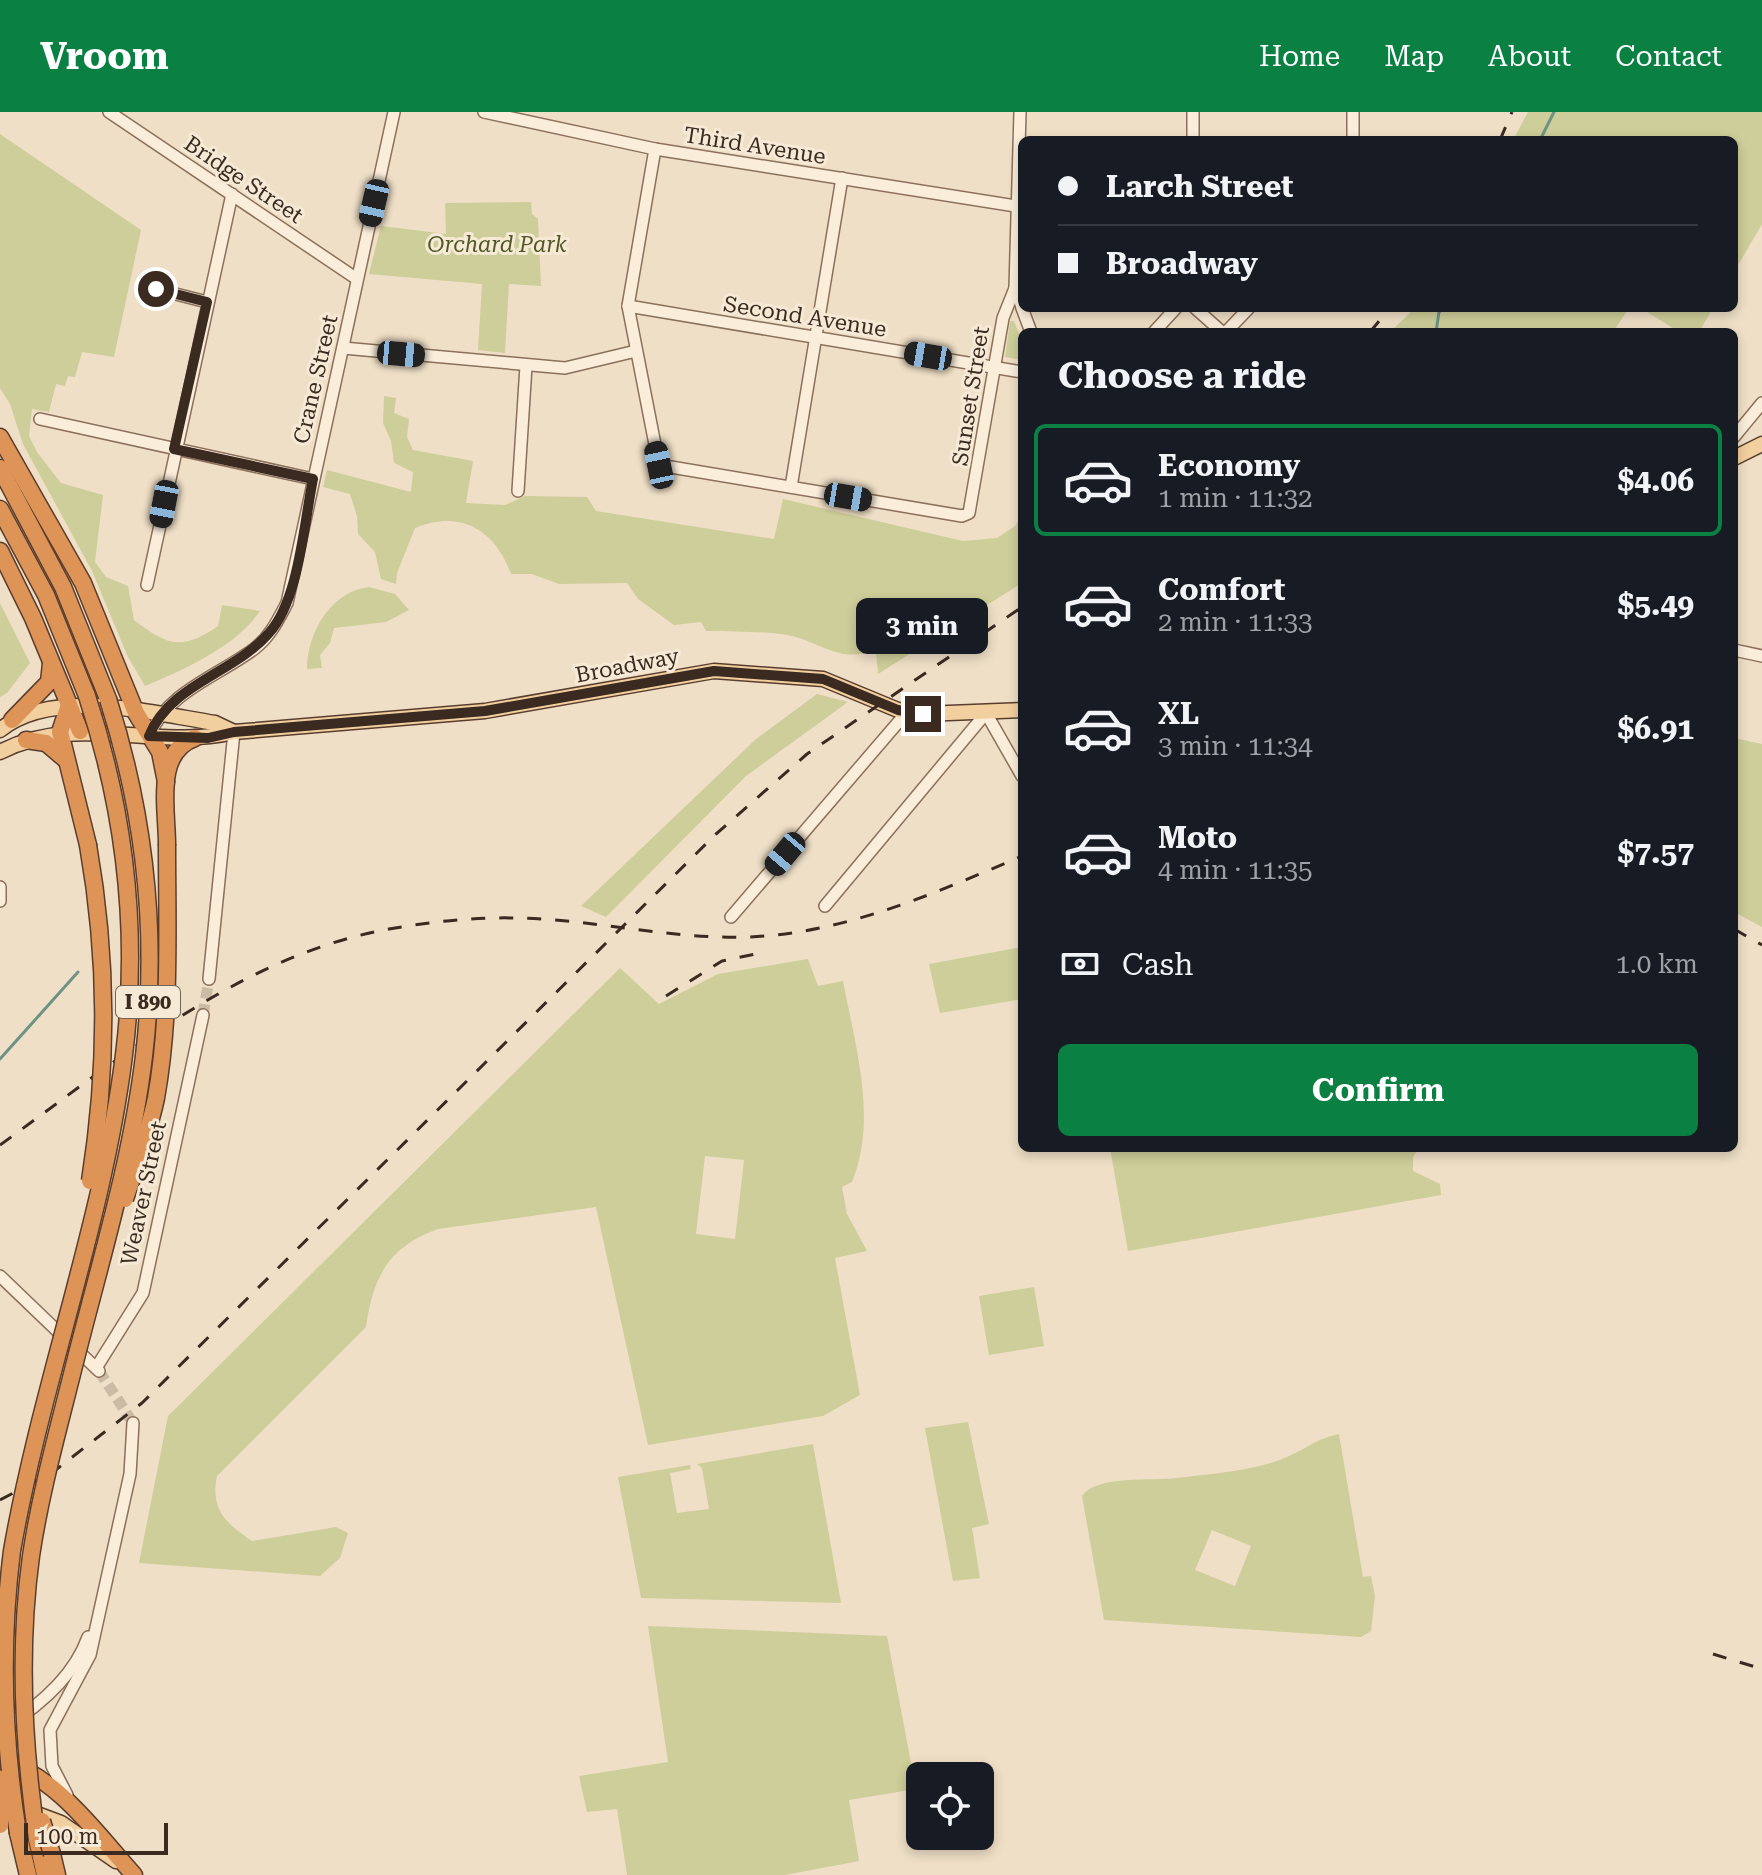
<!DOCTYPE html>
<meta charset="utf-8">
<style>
:root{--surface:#171b24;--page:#242831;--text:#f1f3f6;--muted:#9ea1a6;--line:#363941;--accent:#0b8043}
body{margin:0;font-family:"Roboto Serif",serif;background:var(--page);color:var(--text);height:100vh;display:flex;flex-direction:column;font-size:30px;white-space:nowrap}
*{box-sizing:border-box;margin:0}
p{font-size:26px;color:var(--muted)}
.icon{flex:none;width:44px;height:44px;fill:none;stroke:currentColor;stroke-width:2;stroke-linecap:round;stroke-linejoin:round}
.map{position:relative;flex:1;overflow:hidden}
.drawer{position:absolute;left:1018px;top:216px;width:720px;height:824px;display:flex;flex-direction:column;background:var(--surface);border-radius:12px;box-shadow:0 4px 12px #0003}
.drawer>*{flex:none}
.banner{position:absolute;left:1018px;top:24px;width:720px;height:176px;border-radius:12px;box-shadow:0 4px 12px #0003;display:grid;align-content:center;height:176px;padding:0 40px;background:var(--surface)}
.tools{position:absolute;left:906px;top:1650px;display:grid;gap:16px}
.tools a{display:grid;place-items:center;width:88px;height:88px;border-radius:12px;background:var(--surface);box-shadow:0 4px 12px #0003;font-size:40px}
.scale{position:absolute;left:24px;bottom:20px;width:144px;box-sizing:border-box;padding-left:8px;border:4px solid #3b2a1f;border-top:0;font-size:22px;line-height:28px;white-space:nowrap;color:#3b2a1f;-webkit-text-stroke:6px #f6ead6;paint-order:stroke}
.end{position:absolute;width:36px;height:36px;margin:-18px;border:10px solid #3b2a1f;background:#fff;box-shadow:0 0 0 4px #fff}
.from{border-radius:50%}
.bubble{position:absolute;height:56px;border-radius:12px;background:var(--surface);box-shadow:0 4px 12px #0003;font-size:26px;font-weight:700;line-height:56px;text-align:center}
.car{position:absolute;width:24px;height:48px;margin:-24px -12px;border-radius:10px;box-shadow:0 0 6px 2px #0007;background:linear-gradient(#222 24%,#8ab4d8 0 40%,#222 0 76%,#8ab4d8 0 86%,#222 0)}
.banner b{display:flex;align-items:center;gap:28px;height:76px;font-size:30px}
.banner b+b{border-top:2px solid var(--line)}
.banner i{width:20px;height:20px;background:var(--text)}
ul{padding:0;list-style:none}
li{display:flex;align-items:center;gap:24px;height:112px;margin:0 16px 12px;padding:0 24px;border:4px solid transparent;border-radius:12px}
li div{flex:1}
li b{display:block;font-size:30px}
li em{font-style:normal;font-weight:700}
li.on{border-color:var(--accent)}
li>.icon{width:72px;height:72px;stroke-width:1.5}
h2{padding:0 40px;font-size:36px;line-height:96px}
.pay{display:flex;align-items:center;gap:20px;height:88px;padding:0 40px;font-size:30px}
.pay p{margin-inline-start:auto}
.button{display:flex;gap:16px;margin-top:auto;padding:16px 40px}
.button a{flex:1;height:92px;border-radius:12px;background:var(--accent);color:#fff;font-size:32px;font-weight:700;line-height:92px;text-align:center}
header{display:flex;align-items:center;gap:48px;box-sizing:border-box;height:112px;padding:0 40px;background:var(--accent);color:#fff}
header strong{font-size:38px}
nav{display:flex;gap:44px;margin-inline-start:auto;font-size:28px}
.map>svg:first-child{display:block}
.green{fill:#cece9a;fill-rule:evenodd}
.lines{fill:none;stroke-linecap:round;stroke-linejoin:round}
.stream{stroke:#6e9285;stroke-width:3}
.minor-tunnel{stroke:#cbbba5;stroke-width:11;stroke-dasharray:11 5.5;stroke-linecap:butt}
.minor-casing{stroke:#8b705b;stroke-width:14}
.major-casing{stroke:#593e2f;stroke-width:17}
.highway-casing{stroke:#593e2f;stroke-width:19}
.minor{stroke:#faedda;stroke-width:11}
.major{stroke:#f2cf9e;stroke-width:14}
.highway{stroke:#df9457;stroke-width:16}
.rail{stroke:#3b2a1f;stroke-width:3;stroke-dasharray:14 14;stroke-linecap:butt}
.highway-bridge-casing{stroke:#593e2f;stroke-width:19;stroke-linecap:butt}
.highway-bridge{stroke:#df9457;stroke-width:16}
.route{stroke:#3b2a1f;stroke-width:10}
.labels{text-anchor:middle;stroke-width:6;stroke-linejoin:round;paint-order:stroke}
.shield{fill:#f6ead6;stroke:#736456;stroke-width:2}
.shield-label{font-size:20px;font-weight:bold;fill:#3b2a1f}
.street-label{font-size:22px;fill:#3b2a1f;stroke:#f6ead6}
.park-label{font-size:22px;font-style:italic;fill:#515826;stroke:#f6ead6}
</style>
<header>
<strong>Vroom</strong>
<nav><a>Home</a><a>Map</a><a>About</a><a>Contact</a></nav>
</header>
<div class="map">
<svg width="1762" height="1763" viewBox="0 0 1762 1763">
<rect width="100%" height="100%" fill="#efdfc6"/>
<!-- green -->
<g class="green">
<polygon points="1528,0 1762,0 1762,112 1734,160 1734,28 1513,28"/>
<path d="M0,22L141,118L114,245L82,240L75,265L68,264L65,274L56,272L49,300L32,297L29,324L37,340L61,371L103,383L95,450L106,465L128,474L134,508C168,534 182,539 218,514L222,493L260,499C237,534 184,558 145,574L128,545L92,459L23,332L10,292L0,276Z"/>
<polygon points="531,90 532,102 538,107 541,174 509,172 505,241 478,238 482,172 369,162 381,114 446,122 445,91"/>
<polygon points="1415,196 1629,196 1613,220 1390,220"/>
<polygon points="1641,196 1713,196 1699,220 1679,220"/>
<polygon points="1010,209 1014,209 1022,229 1022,248 1005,245"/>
<path d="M384,284L396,286L394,301L409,307L407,325L413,338L473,349L466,391L505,393L525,384L587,385L596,399L774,427L783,387L963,429L997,426L1015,414L1022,404V471L878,562L876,538C836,553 820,527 781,522C757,519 731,520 706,519L701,510L674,513L638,487L627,471L559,472L532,462H511C495,418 461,397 415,416L397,461L396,472L381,467L375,440L358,422L357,404L350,382L323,375L327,358L411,380L413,360L394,351L391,329L383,311Z"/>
<path d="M369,475L395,482L409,498L386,510L334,516L330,531L320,543L322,556L307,557C307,521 331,479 369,475Z"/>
<polygon points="0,491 30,551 7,581 0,585"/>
<polygon points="817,582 848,590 746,664 606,805 581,794 755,628"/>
<polygon points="1734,626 1762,632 1762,815 1734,800"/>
<polygon points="1022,835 1022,887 940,901 929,852"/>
<path d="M808,847L818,874L843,869C855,933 878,1007 852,1070L842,1075L847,1102L867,1139L835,1146L860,1283L823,1304L648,1333L596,1095L438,1117C388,1135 373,1165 366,1215L217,1364C210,1397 226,1412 252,1429L336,1415L348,1421L340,1446L320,1464L139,1451L168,1304L620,856L659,892L718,862ZM705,1044L744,1048L735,1127L696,1122Z"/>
<polygon points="1110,1036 1419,1036 1413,1045 1413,1059 1440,1072 1441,1083 1128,1139"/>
<polygon points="1034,1175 1044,1234 989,1243 979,1184"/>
<polygon points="968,1310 989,1412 972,1416 980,1466 953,1469 925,1316"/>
<path d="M1339,1322L1363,1465L1371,1464L1375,1484L1371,1519L1361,1525L1104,1508L1082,1384C1096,1363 1153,1369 1177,1366C1210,1362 1252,1359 1282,1347C1303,1339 1317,1326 1339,1322ZM1212,1418L1251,1434L1235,1474L1195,1458Z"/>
<polygon points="813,1332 841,1491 641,1486 618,1365 690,1353 691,1357 670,1361 677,1401 709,1397 702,1356 697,1352"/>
<polygon points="648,1514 887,1524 916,1677 849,1688 859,1749 785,1763 627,1763 617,1697 587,1700 579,1664 668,1650"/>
</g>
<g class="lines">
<!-- stream -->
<g class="stream">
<polyline points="1540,28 1554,0"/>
<polyline points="1436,220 1439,200 1444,196"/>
<polyline points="0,947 78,860"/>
</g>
<!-- minor-tunnel -->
<g class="minor-tunnel">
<polyline points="203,903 209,867"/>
<polyline points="99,1259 133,1311"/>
</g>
<defs>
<g id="minor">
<polyline points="109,0 357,167"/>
<polyline points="484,0 655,37 1022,95"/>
<polyline points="1020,0 1015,176 1022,195"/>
<polyline points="1193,0 1193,28"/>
<polyline points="1353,0 1353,28"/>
<polyline points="655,37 628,194 659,353 962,404 969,401 1003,206 1015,176"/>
<polyline points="156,177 207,190"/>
<polyline points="628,194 1022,260"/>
<polyline points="1022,196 1031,220"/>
<polyline points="1195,196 1222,220"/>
<polyline points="1154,220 1176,196"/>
<polyline points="1226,220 1249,196"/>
<polyline points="343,236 565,256 636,239"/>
<polyline points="40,307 313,367"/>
<polyline points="1734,325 1762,291"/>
<polyline points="791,375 842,66"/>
<polyline points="518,379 526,254"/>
<polyline points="147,473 232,82"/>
<polyline points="1734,538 1762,544"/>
<path d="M149,624C167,580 218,564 254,537C270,525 278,508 287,491L394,0"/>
<polyline points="0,775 0,789"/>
<polyline points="825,794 986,601 1022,664"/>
<polyline points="731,805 907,600"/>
<polyline points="209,867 234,620"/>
<polyline points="0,1164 99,1259"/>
<polyline points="96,1256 143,1181 203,903"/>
<path d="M4,1616C39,1594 74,1565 88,1525"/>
<polyline points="67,1683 52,1654 50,1618 90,1543 130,1362 133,1311"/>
</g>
<g id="major">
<polyline points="1734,346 1762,332"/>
<path d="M0,618C53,575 152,601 215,611L234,620"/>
<path d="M0,640C79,600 153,639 234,620L485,599L714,559L823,567L898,598L923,602L1022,598"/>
<polyline points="5,1690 61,1711 116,1749"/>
</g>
<g id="highway">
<polyline points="0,325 83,471 136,601 160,640 166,670"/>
<polyline points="0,356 63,475 108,587"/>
<polyline points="0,397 46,483 87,584"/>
<polyline points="0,439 33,506 80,619"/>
<polyline points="69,593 60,620 88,733"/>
<polyline points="12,608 49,570 51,551"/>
<polyline points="26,628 46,631 65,647"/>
<path d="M167,732C167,697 154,640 195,626"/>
<path d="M0,1648C57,1664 96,1721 134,1763"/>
<polyline points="18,1721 28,1763"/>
<polyline points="37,1727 45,1763"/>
<polyline points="52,1742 57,1763"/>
</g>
</defs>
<!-- minor casing -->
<use href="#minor" class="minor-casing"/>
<!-- major casing -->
<use href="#major" class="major-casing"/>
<!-- highway casing -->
<use href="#highway" class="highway-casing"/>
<!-- minor -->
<use href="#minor" class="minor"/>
<!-- major -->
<use href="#major" class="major"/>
<!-- highway -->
<use href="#highway" class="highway"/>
<!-- rail -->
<g class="rail">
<polyline points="1500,28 1512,0"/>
<polyline points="1370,220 1390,196"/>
<polyline points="1734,817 1762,833"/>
<polyline points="666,884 722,849 760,841"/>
<path d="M0,1033C120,947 239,844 389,817C430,810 473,805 515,806C584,807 652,823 720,825C828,829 926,785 1022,744"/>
<polyline points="0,1388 53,1360 142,1291 716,722 807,642 1022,495"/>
<polyline points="1713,1542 1762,1557"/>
</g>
<defs>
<g id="highway-bridge">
<path d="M88,733C108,847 108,955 90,1069"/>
<path d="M125,1087C136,1054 149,1020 156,986C171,903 167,816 167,732"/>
<polyline points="42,1709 52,1742"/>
<polyline points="0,1713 2,1667"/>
<path d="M18,1721C3,1626 0,1534 12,1439C41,1272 103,1111 124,943C139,822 125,700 87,584"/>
<path d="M37,1727C23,1633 18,1539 31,1444C40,1383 57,1322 72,1262C98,1157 131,1052 144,944C158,824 145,703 108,587"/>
</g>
</defs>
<!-- highway-bridge casing -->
<use href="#highway-bridge" class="highway-bridge-casing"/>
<!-- highway-bridge -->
<use href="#highway-bridge" class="highway-bridge"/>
</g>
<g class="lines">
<!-- route -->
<path class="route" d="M156,177L207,190L174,337L313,367C304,411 299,488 269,521C235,561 170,572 149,624L208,626L234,620L485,599L714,559L823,567L898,598L923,602"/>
</g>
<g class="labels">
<!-- shield labels -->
<rect class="shield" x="116" y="874" width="64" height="32" rx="6"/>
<g class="shield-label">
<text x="148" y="897">I 890</text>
</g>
<!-- street labels -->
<g class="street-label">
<text transform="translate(755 33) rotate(9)" y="8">Third Avenue</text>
<text transform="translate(244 67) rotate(34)" y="8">Bridge Street</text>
<text transform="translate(805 204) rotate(9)" y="8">Second Avenue</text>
<text transform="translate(315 267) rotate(-77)" y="8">Crane Street</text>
<text transform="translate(970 284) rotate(-81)" y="8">Sunset Street</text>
<text transform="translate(627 553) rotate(-11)" y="8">Broadway</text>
<text transform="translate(143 1081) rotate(-78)" y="8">Weaver Street</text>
</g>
<!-- park labels -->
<g class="park-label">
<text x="497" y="140">Orchard Park</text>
</g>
</g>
</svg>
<div class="tools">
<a><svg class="icon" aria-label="locate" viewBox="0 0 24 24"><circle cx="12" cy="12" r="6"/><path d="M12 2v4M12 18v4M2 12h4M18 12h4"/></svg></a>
</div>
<div class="scale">100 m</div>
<i class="end from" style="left:156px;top:177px"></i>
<i class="end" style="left:923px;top:602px"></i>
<div class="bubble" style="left:856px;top:486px;width:132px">3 min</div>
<i class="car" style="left:374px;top:91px;rotate:193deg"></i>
<i class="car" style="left:401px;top:242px;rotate:95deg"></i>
<i class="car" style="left:928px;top:244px;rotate:280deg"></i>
<i class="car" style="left:659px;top:353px;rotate:348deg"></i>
<i class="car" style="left:848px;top:385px;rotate:100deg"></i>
<i class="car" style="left:164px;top:392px;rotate:191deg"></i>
<i class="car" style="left:785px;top:742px;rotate:220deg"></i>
<div class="banner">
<b><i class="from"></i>Larch Street</b>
<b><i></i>Broadway</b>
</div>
<section class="drawer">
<h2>Choose a ride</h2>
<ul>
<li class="on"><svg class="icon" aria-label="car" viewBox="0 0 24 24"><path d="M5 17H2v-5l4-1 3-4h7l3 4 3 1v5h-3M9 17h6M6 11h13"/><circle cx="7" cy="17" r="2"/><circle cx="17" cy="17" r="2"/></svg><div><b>Economy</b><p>1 min · 11:32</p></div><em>$4.06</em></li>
<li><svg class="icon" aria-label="car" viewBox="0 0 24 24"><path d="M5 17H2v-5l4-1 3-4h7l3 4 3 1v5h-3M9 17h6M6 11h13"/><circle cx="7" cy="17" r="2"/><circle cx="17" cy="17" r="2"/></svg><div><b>Comfort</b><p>2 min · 11:33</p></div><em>$5.49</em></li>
<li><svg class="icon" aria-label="car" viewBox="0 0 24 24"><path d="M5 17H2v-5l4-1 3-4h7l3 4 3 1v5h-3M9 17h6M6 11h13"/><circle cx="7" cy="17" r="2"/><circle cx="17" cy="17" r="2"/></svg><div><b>XL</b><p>3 min · 11:34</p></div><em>$6.91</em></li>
<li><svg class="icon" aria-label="car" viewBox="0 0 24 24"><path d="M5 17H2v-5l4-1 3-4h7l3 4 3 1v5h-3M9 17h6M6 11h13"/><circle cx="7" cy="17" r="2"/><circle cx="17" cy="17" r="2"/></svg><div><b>Moto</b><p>4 min · 11:35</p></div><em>$7.57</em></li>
</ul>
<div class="pay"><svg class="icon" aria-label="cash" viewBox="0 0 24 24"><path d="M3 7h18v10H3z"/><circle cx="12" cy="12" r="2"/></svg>Cash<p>1.0 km</p></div>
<div class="button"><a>Confirm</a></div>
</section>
</div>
